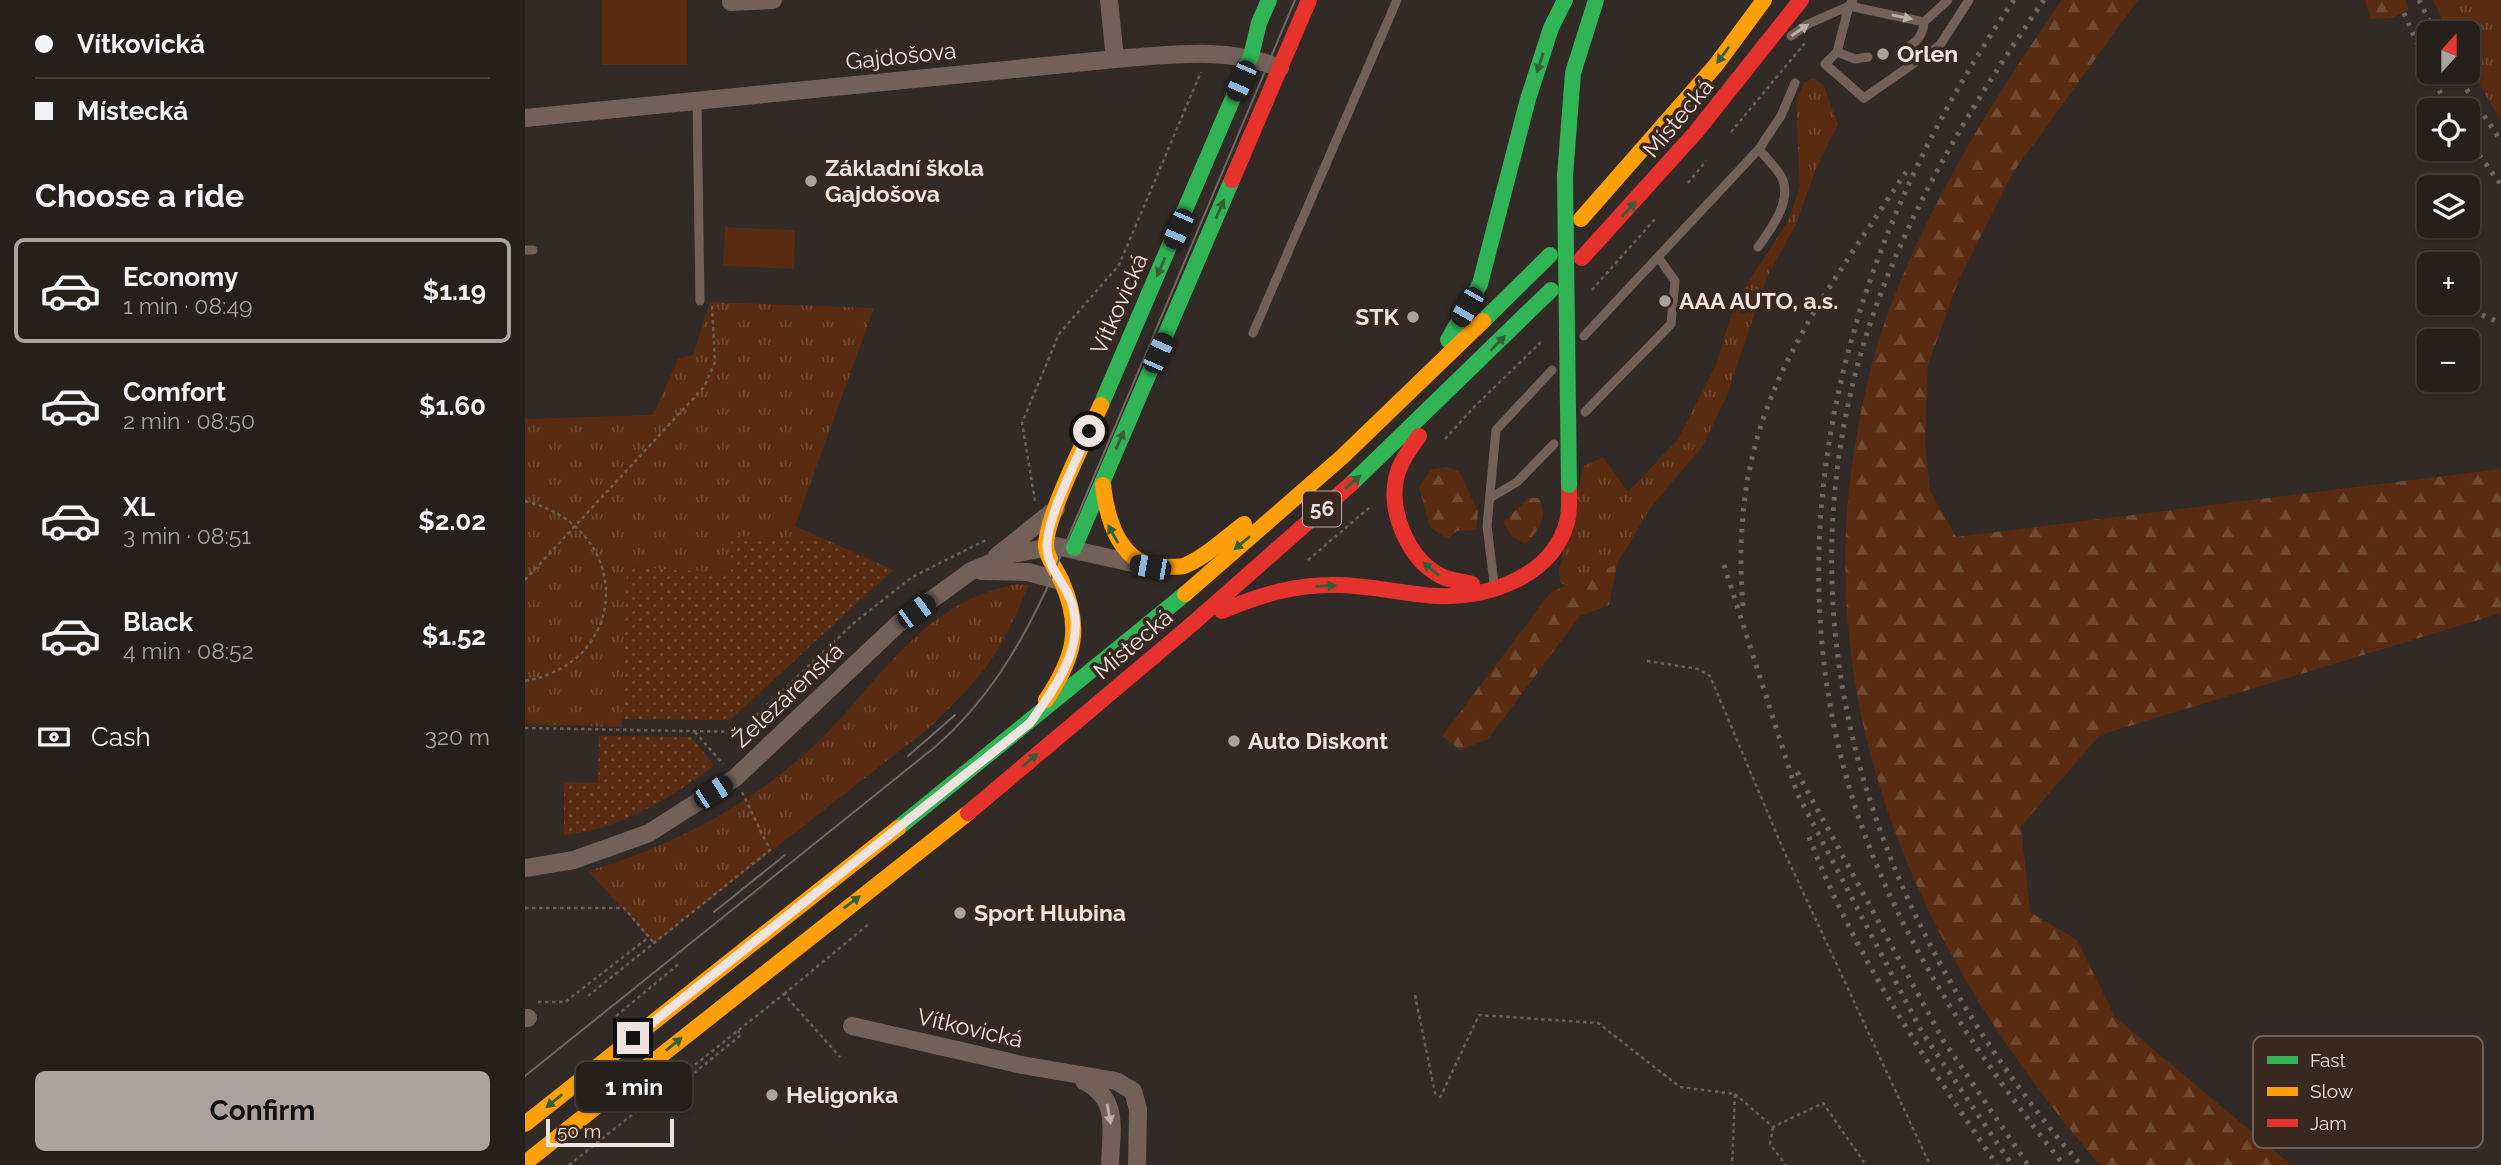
<!DOCTYPE html>
<meta charset="utf-8">
<style>
:root{--surface:#26201c;--page:#2e2825;--text:#f1f3f6;--muted:#a4a3a3;--line:#423e3b;--accent:#aca29e}
body{margin:0;font-family:Raleway,sans-serif;background:var(--page);color:var(--text);height:100vh;display:flex;flex-direction:column;font-size:26px;white-space:nowrap}
*{box-sizing:border-box;margin:0}
p{font-size:23px;color:var(--muted)}
.icon{flex:none;width:38px;height:38px;fill:none;stroke:currentColor;stroke-width:2;stroke-linecap:round;stroke-linejoin:round}
.map{position:relative;flex:1;overflow:hidden}
.side{display:flex;flex-direction:column;background:var(--surface);width:525px}
.side>*{flex:none}
.guide{display:grid;align-content:center;height:154px;padding:0 35px;background:var(--surface)}
.needle{width:46px;rotate:21deg}
.controls{position:absolute;left:1892px;top:21px;display:grid;gap:14px}
.controls a{display:grid;place-items:center;width:63px;height:63px;border-radius:10px;background:var(--surface);box-shadow:0 2px 5px #0004,0 0 0 2px var(--line);font-size:35px}
.scale{position:absolute;left:21px;bottom:18px;width:128px;box-sizing:border-box;padding-left:7px;border:4px solid #eee3de;border-top:0;font-size:19px;line-height:24px;white-space:nowrap;color:#eee3de;-webkit-text-stroke:5px #382820;paint-order:stroke}
.end{position:absolute;width:32px;height:32px;margin:-16px;border:9px solid #eee3de;background:#111;box-shadow:0 0 0 4px #111}
.from{border-radius:50%}
.bubble{position:absolute;height:49px;border-radius:10px;background:var(--surface);box-shadow:0 2px 5px #0004,0 0 0 2px var(--line);font-size:23px;font-weight:700;line-height:49px;text-align:center}
.car{position:absolute;width:21px;height:42px;margin:-21px -10px;border-radius:9px;box-shadow:0 0 5px 2px #0007;background:linear-gradient(#222 24%,#8ab4d8 0 40%,#222 0 76%,#8ab4d8 0 86%,#222 0)}
.guide b{display:flex;align-items:center;gap:24px;height:66px;font-size:26px}
.guide b+b{border-top:2px solid var(--line)}
.guide i{width:18px;height:18px;background:var(--text)}
ul{padding:0;list-style:none}
li{display:flex;align-items:center;gap:21px;height:105px;margin:0 14px 10px;padding:0 21px;border:4px solid transparent;border-radius:10px}
li div{flex:1}
li b{display:block;font-size:26px}
li em{font-style:normal;font-weight:700}
li.active{border-color:var(--accent)}
li>.icon{width:63px;height:63px;stroke-width:1.5}
h2{padding:0 35px;font-size:32px;line-height:84px}
.pay{display:flex;align-items:center;gap:18px;height:77px;padding:0 35px;font-size:26px}
.pay p{margin-inline-start:auto}
.cta{display:flex;gap:14px;margin-top:auto;padding:14px 35px}
.cta a{flex:1;height:80px;border-radius:10px;background:var(--accent);color:#111;font-size:28px;font-weight:700;line-height:80px;text-align:center}
main{display:flex;flex:1;min-height:0}
.map>svg:first-child{display:block}
.grass{fill:url(#grass-tufts)}
.forest{fill:url(#forest-firs)}
.garden{fill:url(#garden-dots)}
.pitch{fill:#592b10}
.lines{fill:none;stroke-linecap:round;stroke-linejoin:round}
.path{stroke:#6e615c;stroke-width:2.5;stroke-dasharray:3.5 3.5;stroke-linecap:butt}
.lane{stroke:#736159;stroke-width:9}
.street{stroke:#736159;stroke-width:18}
.fast{stroke:#30b455;stroke-width:16}
.slow{stroke:#ff9f0a;stroke-width:16}
.jam{stroke:#e5322d;stroke-width:16}
.tram{stroke:#726661;stroke-width:2}
.rail{stroke:#726661;stroke-width:5;stroke-dasharray:3.5 7;stroke-linecap:butt}
.fast-bridge{stroke:#30b455;stroke-width:16}
.oneway{fill:#bdafa9}
.oneway2{fill:#356035}
.route{stroke:#eee3de;stroke-width:9}
.poi-dot{fill:#aca29e;stroke:#382820;stroke-width:2.5}
.labels{text-anchor:middle;stroke-width:7;stroke-linejoin:round;paint-order:stroke}
.shield{fill:#382820;stroke:#b7aba5;stroke-width:2}
.shield-label{font-size:21px;font-weight:bold;fill:#eee3de}
.poi-label{font-size:23px;font-weight:bold;fill:#eee3de;stroke:#382820;text-anchor:start}
.street-label{font-size:23px;fill:#eee3de;stroke:#382820}
.key{fill:#382820;stroke:#6f6059;stroke-width:2}
.key-label{font-size:19px;fill:#eee3de}
</style>
<main>
<section class="side">
<div class="guide">
<b><i class="from"></i>Vítkovická</b>
<b><i></i>Místecká</b>
</div>
<h2>Choose a ride</h2>
<ul>
<li class="active"><svg class="icon" aria-label="car" viewBox="0 0 24 24"><path d="M5 17H2v-5l4-1 3-4h7l3 4 3 1v5h-3M9 17h6M6 11h13"/><circle cx="7" cy="17" r="2"/><circle cx="17" cy="17" r="2"/></svg><div><b>Economy</b><p>1 min · 08:49</p></div><em>$1.19</em></li>
<li><svg class="icon" aria-label="car" viewBox="0 0 24 24"><path d="M5 17H2v-5l4-1 3-4h7l3 4 3 1v5h-3M9 17h6M6 11h13"/><circle cx="7" cy="17" r="2"/><circle cx="17" cy="17" r="2"/></svg><div><b>Comfort</b><p>2 min · 08:50</p></div><em>$1.60</em></li>
<li><svg class="icon" aria-label="car" viewBox="0 0 24 24"><path d="M5 17H2v-5l4-1 3-4h7l3 4 3 1v5h-3M9 17h6M6 11h13"/><circle cx="7" cy="17" r="2"/><circle cx="17" cy="17" r="2"/></svg><div><b>XL</b><p>3 min · 08:51</p></div><em>$2.02</em></li>
<li><svg class="icon" aria-label="car" viewBox="0 0 24 24"><path d="M5 17H2v-5l4-1 3-4h7l3 4 3 1v5h-3M9 17h6M6 11h13"/><circle cx="7" cy="17" r="2"/><circle cx="17" cy="17" r="2"/></svg><div><b>Black</b><p>4 min · 08:52</p></div><em>$1.52</em></li>
</ul>
<div class="pay"><svg class="icon" aria-label="cash" viewBox="0 0 24 24"><path d="M3 7h18v10H3z"/><circle cx="12" cy="12" r="2"/></svg>Cash<p>320 m</p></div>
<div class="cta"><a>Confirm</a></div>
</section>
<div class="map">
<svg width="1976" height="1165" viewBox="0 0 1976 1165">
<defs>
<pattern id="grass-tufts" width="24" height="20" patternUnits="userSpaceOnUse" patternTransform="scale(1.75)"><rect width="24" height="20" fill="#592b10"/><path d="M3 7l-1-3M5 7V3M7 7l1-3M15 17l-1-3M17 17v-4M19 17l1-3" fill="none" stroke="#714a32"/></pattern>
<pattern id="forest-firs" width="22" height="20" patternUnits="userSpaceOnUse" patternTransform="scale(1.75)"><rect width="22" height="20" fill="#592b10"/><path d="M5 1l3.5 6h-7zM16 11l3.5 6h-7z" fill="#714a32"/></pattern>
<pattern id="garden-dots" width="8" height="8" patternUnits="userSpaceOnUse" patternTransform="scale(1.75)"><rect width="8" height="8" fill="#592b10"/><path d="M2 2h.1M6 6h.1" fill="none" stroke="#714a32" stroke-width="1.8" stroke-linecap="round"/></pattern>
</defs>
<rect width="100%" height="100%" fill="#322a26"/>
<!-- grass -->
<g class="grass">
<polygon points="1908,0 1976,0 1976,120 1943,67 1942,33 1924,33"/>
<polygon points="1288,78 1298,84 1313,124 1291,169 1271,224 1242,277 1202,395 1178,446 1125,508 1092,564 1041,586 1035,582 1034,569 1059,466 1078,457 1103,492 1153,439 1191,365 1210,303 1263,221 1275,187 1271,101 1279,83"/>
<polygon points="185,302 349,308 270,526 302,540 206,536 206,573 102,567 97,727 0,724 0,419 128,415 153,359 168,355"/>
<path d="M494,584L504,585C492,612 479,643 461,667C445,689 424,708 405,727L129,943L63,871C143,848 218,809 281,753C349,693 394,599 494,584Z"/>
</g>
<!-- forest -->
<g class="forest">
<path d="M1537,0H1613L1487,174L1434,279L1403,365L1400,445L1405,491L1431,537L1976,469V613L1575,735L1496,826L1505,912L1552,940L1590,1017L1766,1165H1575C1406,971 1293,734 1326,472C1334,413 1347,352 1369,297C1411,191 1472,93 1537,0Z"/>
<polygon points="1840,0 1880,0 1884,9 1867,18 1846,19"/>
<polygon points="923,467 934,471 953,512 951,530 932,531 922,539 905,527 894,487 906,469"/>
<path d="M1004,498H1014C1024,517 1014,529 1001,544L987,537L978,522Z"/>
<polygon points="1092,564 1084,605 1055,616 963,739 935,750 917,736 1026,592"/>
</g>
<!-- garden -->
<g class="garden">
<polygon points="206,536 302,540 368,570 205,720 97,719 102,567 206,573"/>
<path d="M74,736L167,737L189,766C141,800 99,828 39,835V782L73,783Z"/>
</g>
<!-- pitch -->
<g class="pitch">
<rect x="77" y="0" width="85" height="65"/>
<polygon points="200,227 270,230 269,269 198,266"/>
</g>
<g class="lines">
<!-- path -->
<g class="path">
<polyline points="1206,132 1280,43"/>
<polyline points="1163,183 1181,161"/>
<polyline points="1067,290 1130,219"/>
<polyline points="920,439 950,406 1016,342"/>
<path d="M0,501C109,528 107,662 0,681"/>
<polyline points="510,501 497,423 534,334 594,265 676,72"/>
<polyline points="783,560 845,507"/>
<polyline points="0,580 179,387 190,362 187,306"/>
<polyline points="1122,661 1173,669 1185,676 1258,849 1405,1165"/>
<polyline points="0,728 214,732 329,623 387,577 463,539"/>
<polyline points="170,732 198,764"/>
<polyline points="0,908 99,908 129,943"/>
<polyline points="259,994 345,923"/>
<polyline points="890,995 911,1098"/>
<polyline points="63,996 245,850 217,792"/>
<polyline points="13,1002 40,1002 124,937"/>
<polyline points="91,1016 155,963"/>
<polyline points="169,1073 216,1035 213,1031"/>
<polyline points="1210,1094 1248,1127 1298,1103 1341,1165"/>
<polyline points="915,1098 954,1015 1073,1023 1155,1087 1210,1094 1207,1165"/>
<polyline points="1248,1127 1245,1144 1261,1165"/>
<polyline points="44,1165 259,994 315,1057"/>
</g>
<!-- lane -->
<g class="lane">
<polyline points="1423,0 1399,22 1324,6 1312,52 1300,64 1339,98 1415,45 1444,0"/>
<polyline points="1266,36 1283,24 1324,6 1328,0"/>
<path d="M1374,51C1389,45 1398,38 1399,22"/>
<polyline points="1312,52 1330,59 1343,57"/>
<polyline points="172,101 175,301"/>
<path d="M1233,247C1246,229 1269,199 1256,176C1250,166 1241,158 1234,149"/>
<polyline points="0,250 8,250"/>
<polyline points="728,333 872,0"/>
<polyline points="1059,336 1234,149 1256,116 1270,83"/>
<polyline points="1060,412 1146,324 1150,281 1133,257"/>
<polyline points="965,498 992,482 1029,444"/>
<polyline points="969,583 962,526 971,430 1027,370"/>
</g>
<!-- street -->
<g class="street">
<polyline points="584,0 590,59"/>
<polyline points="206,2 248,0"/>
<path d="M0,118L590,59C646,55 702,46 755,68"/>
<polyline points="472,556 531,509"/>
<polyline points="456,571 503,572 536,581"/>
<polyline points="0,868 49,860 124,833 210,778 373,624 446,571 487,554 531,546 621,566"/>
<polyline points="0,1018 3,1018"/>
<polyline points="327,1026 497,1065 591,1081 608,1091 613,1109 612,1165"/>
<path d="M559,1081C595,1099 586,1130 585,1165"/>
</g>
<!-- fast -->
<g class="fast">
<polyline points="1040,176 1048,73 1071,0"/>
<polyline points="958,321 1025,255"/>
<polyline points="923,340 955,284 1003,99 1026,28 1040,0"/>
<polyline points="576,405 726,56 734,23 744,0"/>
<polyline points="826,484 1026,290"/>
<polyline points="549,548 707,180"/>
<polyline points="373,828 660,594"/>
</g>
<!-- slow -->
<g class="slow">
<polyline points="1056,219 1191,65 1239,0"/>
<path d="M578,485C582,521 596,568 640,567C646,566 655,568 661,565C681,557 701,537 719,524"/>
<polyline points="660,594 817,457 958,321"/>
<path d="M521,700C549,658 558,628 536,580C532,571 521,556 521,546C521,516 562,436 576,405"/>
<polyline points="0,1124 373,828"/>
<polyline points="0,1163 443,813"/>
</g>
<!-- jam -->
<g class="jam">
<polyline points="707,180 784,0"/>
<polyline points="1057,258 1171,132 1276,0"/>
<path d="M894,436C885,449 874,463 871,479C864,513 884,560 916,576C925,581 937,581 947,584"/>
<path d="M697,611C732,596 767,585 806,585C842,584 876,594 912,596C963,598 1027,577 1042,522C1045,511 1044,497 1044,485"/>
<polyline points="443,813 666,625 826,484"/>
</g>
<!-- tram -->
<g class="tram">
<polyline points="383,756 430,715"/>
<polyline points="189,912 260,855"/>
<path d="M0,1076L410,747C461,703 494,648 522,588L770,0"/>
</g>
<!-- rail -->
<g class="rail">
<path d="M1489,0C1322,242 1236,541 1337,827C1381,951 1457,1063 1539,1165"/>
<path d="M1519,0C1451,98 1387,202 1348,315C1242,623 1350,928 1556,1165"/>
<polyline points="1894,0 1910,33"/>
<polyline points="1879,13 1904,71"/>
<polyline points="1904,72 1925,110"/>
<polyline points="1930,72 1976,141"/>
<polyline points="1942,138 1976,185"/>
<polyline points="1957,315 1976,323"/>
<polyline points="1199,565 1272,793 1397,1032 1487,1165"/>
<path d="M1218,606C1202,415 1282,322 1381,172"/>
<polyline points="1272,772 1418,1040 1503,1165"/>
<path d="M1284,837C1329,955 1401,1061 1472,1165"/>
</g>
<!-- fast-bridge -->
<polyline class="fast-bridge" points="1040,176 1044,485"/>
</g>
<!-- one-way arrows -->
<defs><path id="oneway-solid" d="M-6-.8H1V-3.2L6.5 0L1 3.2V.8H-6Z" transform="scale(1.75)"/></defs>
<g class="oneway">
<use href="#oneway-solid" transform="translate(1377 17) rotate(12)"/>
<use href="#oneway-solid" transform="translate(1275 30) rotate(-34)"/>
<use href="#oneway-solid" transform="translate(584 1114) rotate(80)"/>
</g>
<g class="oneway2">
<use href="#oneway-solid" transform="translate(1198 55) rotate(126)"/>
<use href="#oneway-solid" transform="translate(1015 63) rotate(108)"/>
<use href="#oneway-solid" transform="translate(695 209) rotate(-67)"/>
<use href="#oneway-solid" transform="translate(1104 209) rotate(-46)"/>
<use href="#oneway-solid" transform="translate(636 267) rotate(114)"/>
<use href="#oneway-solid" transform="translate(973 343) rotate(-45)"/>
<use href="#oneway-solid" transform="translate(595 440) rotate(-66)"/>
<use href="#oneway-solid" transform="translate(828 482) rotate(-41)"/>
<use href="#oneway-solid" transform="translate(588 534) rotate(-119)"/>
<use href="#oneway-solid" transform="translate(717 543) rotate(140)"/>
<use href="#oneway-solid" transform="translate(906 569) rotate(-141)"/>
<use href="#oneway-solid" transform="translate(801 586) rotate(-2)"/>
<use href="#oneway-solid" transform="translate(505 760) rotate(-40)"/>
<use href="#oneway-solid" transform="translate(327 902) rotate(-37)"/>
<use href="#oneway-solid" transform="translate(149 1044) rotate(-39)"/>
<use href="#oneway-solid" transform="translate(29 1101) rotate(141)"/>
</g>
<g class="lines">
<!-- route -->
<path class="route" d="M108,1038L505,723C530,687 565,642 544,596C537,581 522,565 522,547C521,519 552,459 564,431"/>
</g>
<!-- markers -->
<g class="poi-dot">
<circle cx="1358" cy="54" r="7"/>
<circle cx="286" cy="181" r="7"/>
<circle cx="1140" cy="301" r="7"/>
<circle cx="888" cy="317" r="7"/>
<circle cx="709" cy="741" r="7"/>
<circle cx="435" cy="913" r="7"/>
<circle cx="247" cy="1095" r="7"/>
</g>
<g class="labels">
<!-- shield labels -->
<rect class="shield" x="778" y="491.5" width="38" height="35" rx="5"/>
<g class="shield-label">
<text x="797" y="516">56</text>
</g>
<!-- poi labels -->
<g class="poi-label">
<text x="1372" y="62">Orlen</text>
<text x="300" y="176">Základní škola<tspan x="300" dy="26">Gajdošova</tspan></text>
<text x="1154" y="309">AAA AUTO, a.s.</text>
<text x="874" y="325" text-anchor="end">STK</text>
<text x="723" y="749">Auto Diskont</text>
<text x="449" y="921">Sport Hlubina</text>
<text x="261" y="1103">Heligonka</text>
</g>
<!-- street labels -->
<g class="street-label">
<text transform="translate(376 56) rotate(-6)" y="8">Gajdošova</text>
<text transform="translate(1153 118) rotate(-50)" y="8">Místecká</text>
<text transform="translate(594 304) rotate(-66)" y="8">Vítkovická</text>
<text transform="translate(608 644) rotate(-40)" y="8">Místecká</text>
<text transform="translate(263 695) rotate(-43)" y="8">Železárenská</text>
<text transform="translate(445 1028) rotate(13)" y="8">Vítkovická</text>
</g>
</g>
<!-- legend -->
<rect x="1728" y="1036" width="230" height="112" rx="10" class="key"/>
<rect x="1742" y="1056" width="31" height="8" fill="#30b455"/>
<rect x="1742" y="1087" width="31" height="9" fill="#ff9f0a"/>
<rect x="1742" y="1119" width="31" height="8" fill="#e5322d"/>
<g class="key-label">
<text x="1785" y="1067">Fast</text>
<text x="1785" y="1098">Slow</text>
<text x="1785" y="1130">Jam</text>
</g>
</svg>
<div class="controls">
<a><svg class="needle" viewBox="-14 -14 28 28"><path d="M0-13l5 13h-10z" fill="#e53935"/><path d="M0 13l5-13h-10z" fill="#a4a3a3"/></svg></a>
<a><svg class="icon" aria-label="locate" viewBox="0 0 24 24"><circle cx="12" cy="12" r="6"/><path d="M12 2v4M12 18v4M2 12h4M18 12h4"/></svg></a>
<a><svg class="icon" aria-label="layers" viewBox="0 0 24 24"><path d="M12 4l9 5-9 5-9-5zM3 14l9 5 9-5"/></svg></a>
<a>+</a>
<a>−</a>
</div>
<div class="scale">50 m</div>
<i class="end from" style="left:564px;top:431px"></i>
<i class="end" style="left:108px;top:1038px"></i>
<div class="bubble" style="left:51px;top:1062px;width:116px">1 min</div>
<i class="car" style="left:716px;top:81px;rotate:203deg"></i>
<i class="car" style="left:653px;top:229px;rotate:203deg"></i>
<i class="car" style="left:942px;top:307px;rotate:210deg"></i>
<i class="car" style="left:633px;top:353px;rotate:24deg"></i>
<i class="car" style="left:625px;top:567px;rotate:280deg"></i>
<i class="car" style="left:391px;top:611px;rotate:54deg"></i>
<i class="car" style="left:188px;top:792px;rotate:57deg"></i>
</div>
</main>
